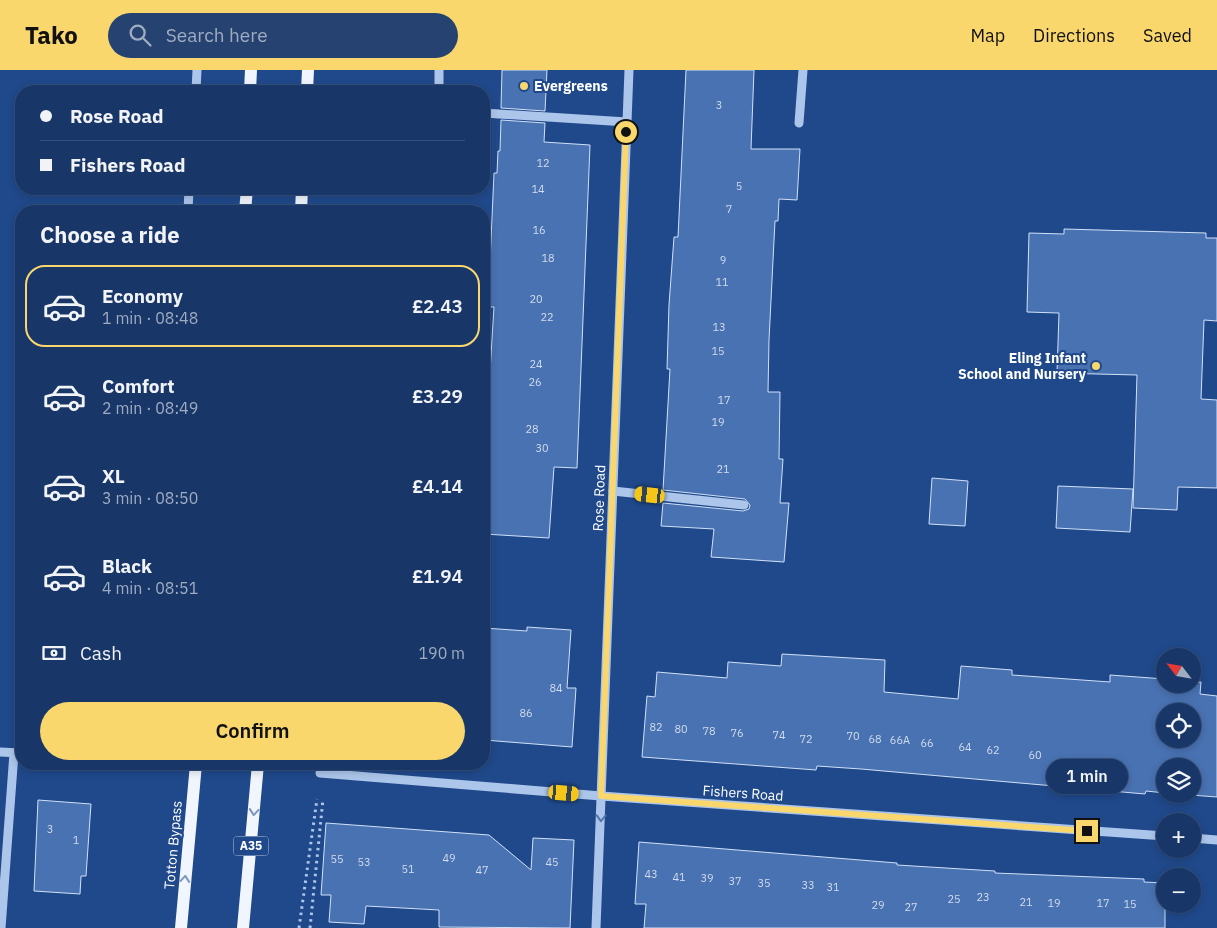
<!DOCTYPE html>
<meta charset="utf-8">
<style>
:root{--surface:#183768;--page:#254271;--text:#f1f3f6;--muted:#9facc0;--line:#36517c;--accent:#f9d76d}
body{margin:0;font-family:"IBM Plex Sans",sans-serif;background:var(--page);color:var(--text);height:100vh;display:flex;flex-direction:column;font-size:19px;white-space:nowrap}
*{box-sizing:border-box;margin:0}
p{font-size:16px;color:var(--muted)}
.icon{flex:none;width:28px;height:28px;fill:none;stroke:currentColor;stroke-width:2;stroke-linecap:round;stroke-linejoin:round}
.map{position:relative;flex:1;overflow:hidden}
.details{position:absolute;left:15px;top:135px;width:475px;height:565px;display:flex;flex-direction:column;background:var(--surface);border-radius:20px;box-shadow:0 2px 8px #0003,0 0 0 1px var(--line)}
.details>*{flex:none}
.hud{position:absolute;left:15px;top:15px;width:475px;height:110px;border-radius:20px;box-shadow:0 2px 8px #0003,0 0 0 1px var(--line);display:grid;align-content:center;height:110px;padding:0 25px;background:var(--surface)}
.needle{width:32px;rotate:301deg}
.buttons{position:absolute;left:1156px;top:578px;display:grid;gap:10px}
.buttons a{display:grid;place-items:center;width:45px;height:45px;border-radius:50%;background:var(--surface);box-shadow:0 2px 8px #0003,0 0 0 1px var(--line);font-size:25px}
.end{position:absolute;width:22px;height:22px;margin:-11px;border:6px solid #f9d76d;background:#111;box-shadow:0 0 0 2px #111}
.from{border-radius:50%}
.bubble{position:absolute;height:35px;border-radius:18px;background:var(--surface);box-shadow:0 2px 8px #0003,0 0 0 1px var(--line);font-size:16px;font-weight:600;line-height:35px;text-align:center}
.car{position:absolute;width:15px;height:30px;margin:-15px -8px;border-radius:6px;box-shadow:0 0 4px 1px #0007;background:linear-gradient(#f5c518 24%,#345 0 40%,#f5c518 0 76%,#345 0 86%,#f5c518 0)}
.hud b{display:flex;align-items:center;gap:18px;height:48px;font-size:19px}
.hud b+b{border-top:1px solid var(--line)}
.hud i{width:12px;height:12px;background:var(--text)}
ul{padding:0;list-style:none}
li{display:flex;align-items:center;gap:15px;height:82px;margin:0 10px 8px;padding:0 15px;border:2px solid transparent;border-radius:20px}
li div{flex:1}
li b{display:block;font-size:19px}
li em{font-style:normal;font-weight:600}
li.selected{border-color:var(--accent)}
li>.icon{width:45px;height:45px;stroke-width:1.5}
h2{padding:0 25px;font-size:22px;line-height:60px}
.pay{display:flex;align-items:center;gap:12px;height:55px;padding:0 25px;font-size:19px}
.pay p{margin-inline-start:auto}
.primary-button{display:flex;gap:10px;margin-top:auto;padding:10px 25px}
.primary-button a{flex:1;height:58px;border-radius:30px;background:var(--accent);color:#111;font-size:20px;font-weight:600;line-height:58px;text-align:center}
header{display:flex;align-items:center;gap:30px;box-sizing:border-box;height:70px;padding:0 25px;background:var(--accent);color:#111}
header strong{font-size:24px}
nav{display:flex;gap:28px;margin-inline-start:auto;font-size:18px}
.search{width:350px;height:45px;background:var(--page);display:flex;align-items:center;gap:12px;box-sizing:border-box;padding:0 18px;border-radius:28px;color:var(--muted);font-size:19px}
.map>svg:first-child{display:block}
.building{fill:#4972b2;stroke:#d1e1f8;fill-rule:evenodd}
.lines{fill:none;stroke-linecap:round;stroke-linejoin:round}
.path{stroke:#acc6eb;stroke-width:3;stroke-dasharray:2.5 4;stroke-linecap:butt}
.minor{stroke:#acc6eb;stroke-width:9}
.major{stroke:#f1f6fe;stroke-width:12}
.oneway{stroke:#7e97bf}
.oneway2{stroke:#5175ad}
.route{stroke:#f9d76d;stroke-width:6}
.poi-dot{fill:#f9d76d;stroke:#20498b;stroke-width:2}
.labels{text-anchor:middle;stroke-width:4;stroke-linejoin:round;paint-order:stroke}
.number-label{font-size:11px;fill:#d2dcec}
.shield{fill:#20498b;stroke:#bcc8dc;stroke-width:1}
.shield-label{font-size:12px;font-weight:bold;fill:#fff}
.poi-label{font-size:14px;font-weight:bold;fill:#fff;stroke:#20498b;text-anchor:start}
.street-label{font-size:14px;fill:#fff;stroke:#20498b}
</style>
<header>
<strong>Tako</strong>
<div class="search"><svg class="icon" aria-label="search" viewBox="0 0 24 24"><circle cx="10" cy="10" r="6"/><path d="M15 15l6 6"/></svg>Search here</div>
<nav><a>Map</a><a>Directions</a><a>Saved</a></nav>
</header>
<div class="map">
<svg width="1217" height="858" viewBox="0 0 1217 858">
<rect width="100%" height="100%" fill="#20498b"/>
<!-- building -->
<g class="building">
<polygon points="502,0 547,0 545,41 501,38"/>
<polygon points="686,0 754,0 751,79 800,79 797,130 779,129 778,151 775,151 769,270 768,322 780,322 779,389 783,389 780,433 789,433 784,492 711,487 714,459 661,456 663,433 743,441 749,439 750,435 745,429 663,420 670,299 667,299 669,235 674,167 678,167"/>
<polygon points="501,50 545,53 544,72 590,75 577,398 554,397 549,468 484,464 484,350 487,350 494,237 488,237 494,103 497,103 498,81 500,81"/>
<polygon points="1064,159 1206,163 1206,168 1217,168 1217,251 1204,250 1201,329 1217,330 1217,418 1178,417 1177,440 1133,438 1137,305 1057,303 1059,243 1027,242 1029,163 1064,164"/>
<polygon points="932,408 968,411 965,456 929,454"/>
<polygon points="1058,416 1133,419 1130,462 1056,458"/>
<polygon points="527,557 571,560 567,618 576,618 572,677 484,670 484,558 527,561"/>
<path d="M782,584L885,590L884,622L958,629L961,596L1012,600V605L1110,612V605L1165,609V614L1201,612L1200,624L1217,626V727L1177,724H1192V696H1165V723L1146,721L1145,724L861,699L817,696L816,700L642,687L647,626L655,627L657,602L727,608L728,592L781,596ZM1165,641H1192V669H1165Z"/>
<polygon points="38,730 91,734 86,806 81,806 80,824 34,821"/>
<polygon points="326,753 489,765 531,800 533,768 574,770 570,858 439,857 439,840 366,836 364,854 329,852 331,825 321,825"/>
<polygon points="639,772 897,793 897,795 995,801 995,803 1144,809 1144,812 1165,813 1165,858 644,858 646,834 635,834"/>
</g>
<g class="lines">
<!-- path -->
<g class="path">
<polyline points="299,858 317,729"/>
<polyline points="310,858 323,729"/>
</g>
<!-- minor -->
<g class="minor">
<polyline points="196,21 197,0"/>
<polyline points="439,21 439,0"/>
<polyline points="484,43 627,52"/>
<polyline points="799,53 803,0"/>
<polyline points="188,141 189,119"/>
<polyline points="613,421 744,435"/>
<polyline points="0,682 21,683"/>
<polyline points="320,703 601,726 1165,766"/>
<polyline points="1192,768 1217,770"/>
<polyline points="1,858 14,683"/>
<polyline points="596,858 629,0"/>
</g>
<!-- major -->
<g class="major">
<polyline points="250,21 251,0"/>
<polyline points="307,21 308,0"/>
<polyline points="245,141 247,119"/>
<polyline points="301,141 302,119"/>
<polyline points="181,858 196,694"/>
<polyline points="243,858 258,694"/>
</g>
</g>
<!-- one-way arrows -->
<defs><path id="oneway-chevron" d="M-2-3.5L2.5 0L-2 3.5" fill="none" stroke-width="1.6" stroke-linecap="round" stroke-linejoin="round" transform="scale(1.25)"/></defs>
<g class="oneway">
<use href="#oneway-chevron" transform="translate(254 742) rotate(95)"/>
<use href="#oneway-chevron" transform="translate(185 809) rotate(-85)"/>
</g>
<use class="oneway2" href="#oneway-chevron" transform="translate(601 748) rotate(92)"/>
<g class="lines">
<!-- route -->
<polyline class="route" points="626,62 601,726 1087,761"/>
</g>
<!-- markers -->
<g class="poi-dot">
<circle cx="524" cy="16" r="5"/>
<circle cx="1096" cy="296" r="5"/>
</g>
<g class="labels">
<!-- number labels -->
<g class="number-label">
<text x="719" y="39">3</text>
<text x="543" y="97">12</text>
<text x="739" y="120">5</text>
<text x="538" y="123">14</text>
<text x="729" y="143">7</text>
<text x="539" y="164">16</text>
<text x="548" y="192">18</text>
<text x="723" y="194">9</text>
<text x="722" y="216">11</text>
<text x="536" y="233">20</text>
<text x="547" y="251">22</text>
<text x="719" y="261">13</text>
<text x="718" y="285">15</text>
<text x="536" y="298">24</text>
<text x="535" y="316">26</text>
<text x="724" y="334">17</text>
<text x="718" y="356">19</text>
<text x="532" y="363">28</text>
<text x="542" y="382">30</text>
<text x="723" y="403">21</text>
<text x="556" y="622">84</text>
<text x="526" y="647">86</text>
<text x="656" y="661">82</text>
<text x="681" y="663">80</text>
<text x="709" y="665">78</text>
<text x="737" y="667">76</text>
<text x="779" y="669">74</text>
<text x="853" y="670">70</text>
<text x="806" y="673">72</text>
<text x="875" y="673">68</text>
<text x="900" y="674">66A</text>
<text x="927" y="677">66</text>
<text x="965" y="681">64</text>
<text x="993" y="684">62</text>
<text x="1035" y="689">60</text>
<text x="50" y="763">3</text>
<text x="76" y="774">1</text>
<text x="449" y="792">49</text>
<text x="337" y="793">55</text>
<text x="364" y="796">53</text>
<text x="552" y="796">45</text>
<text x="408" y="803">51</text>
<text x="482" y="804">47</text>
<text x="651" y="808">43</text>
<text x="679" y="811">41</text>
<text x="707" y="812">39</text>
<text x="735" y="815">37</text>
<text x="764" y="817">35</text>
<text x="808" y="819">33</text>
<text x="833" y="821">31</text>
<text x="983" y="831">23</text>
<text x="954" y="833">25</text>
<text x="1026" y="836">21</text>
<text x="1054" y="837">19</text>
<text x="1103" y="837">17</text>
<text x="1130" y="838">15</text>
<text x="878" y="839">29</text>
<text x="911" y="841">27</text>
</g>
<!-- shield labels -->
<rect class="shield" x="233.5" y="766.5" width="35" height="19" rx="4"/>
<g class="shield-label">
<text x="251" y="780">A35</text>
</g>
<!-- poi labels -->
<g class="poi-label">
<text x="534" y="21">Evergreens</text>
<text x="1086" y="293" text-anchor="end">Eling Infant<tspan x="1086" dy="16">School and Nursery</tspan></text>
</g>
<!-- street labels -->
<g class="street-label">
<text transform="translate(599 428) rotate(-88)" y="5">Rose Road</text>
<text transform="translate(743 723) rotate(4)" y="5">Fishers Road</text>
<text transform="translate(173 775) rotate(-85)" y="5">Totton Bypass</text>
</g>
</g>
</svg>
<div class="buttons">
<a><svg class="needle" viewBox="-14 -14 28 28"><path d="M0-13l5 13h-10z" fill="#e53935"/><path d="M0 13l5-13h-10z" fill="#9facc0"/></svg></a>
<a><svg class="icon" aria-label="locate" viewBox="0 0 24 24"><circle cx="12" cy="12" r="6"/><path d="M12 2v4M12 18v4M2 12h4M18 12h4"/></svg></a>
<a><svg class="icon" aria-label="layers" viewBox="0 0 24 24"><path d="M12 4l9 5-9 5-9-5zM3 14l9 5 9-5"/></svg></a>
<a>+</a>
<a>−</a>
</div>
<i class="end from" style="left:626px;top:62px"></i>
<i class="end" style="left:1087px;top:761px"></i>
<div class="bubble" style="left:1046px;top:689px;width:82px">1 min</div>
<i class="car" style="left:650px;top:425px;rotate:276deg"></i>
<i class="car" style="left:564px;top:723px;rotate:95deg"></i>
<div class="hud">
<b><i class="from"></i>Rose Road</b>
<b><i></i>Fishers Road</b>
</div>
<section class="details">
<h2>Choose a ride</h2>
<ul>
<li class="selected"><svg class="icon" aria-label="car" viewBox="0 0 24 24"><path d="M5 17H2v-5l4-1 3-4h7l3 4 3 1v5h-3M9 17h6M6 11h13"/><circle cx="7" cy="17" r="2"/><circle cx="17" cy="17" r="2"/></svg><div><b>Economy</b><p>1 min · 08:48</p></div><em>£2.43</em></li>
<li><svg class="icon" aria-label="car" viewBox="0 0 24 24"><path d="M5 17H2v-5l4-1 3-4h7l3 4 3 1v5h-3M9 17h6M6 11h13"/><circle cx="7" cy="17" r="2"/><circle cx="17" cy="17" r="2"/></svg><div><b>Comfort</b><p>2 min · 08:49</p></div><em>£3.29</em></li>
<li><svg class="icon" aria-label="car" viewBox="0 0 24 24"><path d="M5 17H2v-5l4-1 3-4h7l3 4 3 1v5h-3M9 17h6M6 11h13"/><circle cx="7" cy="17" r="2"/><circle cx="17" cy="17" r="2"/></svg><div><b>XL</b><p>3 min · 08:50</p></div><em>£4.14</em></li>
<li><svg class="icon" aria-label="car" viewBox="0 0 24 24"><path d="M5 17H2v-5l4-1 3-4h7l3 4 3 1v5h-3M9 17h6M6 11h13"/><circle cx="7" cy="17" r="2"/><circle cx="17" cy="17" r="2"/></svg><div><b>Black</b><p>4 min · 08:51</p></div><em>£1.94</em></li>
</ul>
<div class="pay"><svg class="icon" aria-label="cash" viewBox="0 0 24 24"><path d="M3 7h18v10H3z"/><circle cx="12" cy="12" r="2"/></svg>Cash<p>190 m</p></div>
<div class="primary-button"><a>Confirm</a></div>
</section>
</div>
